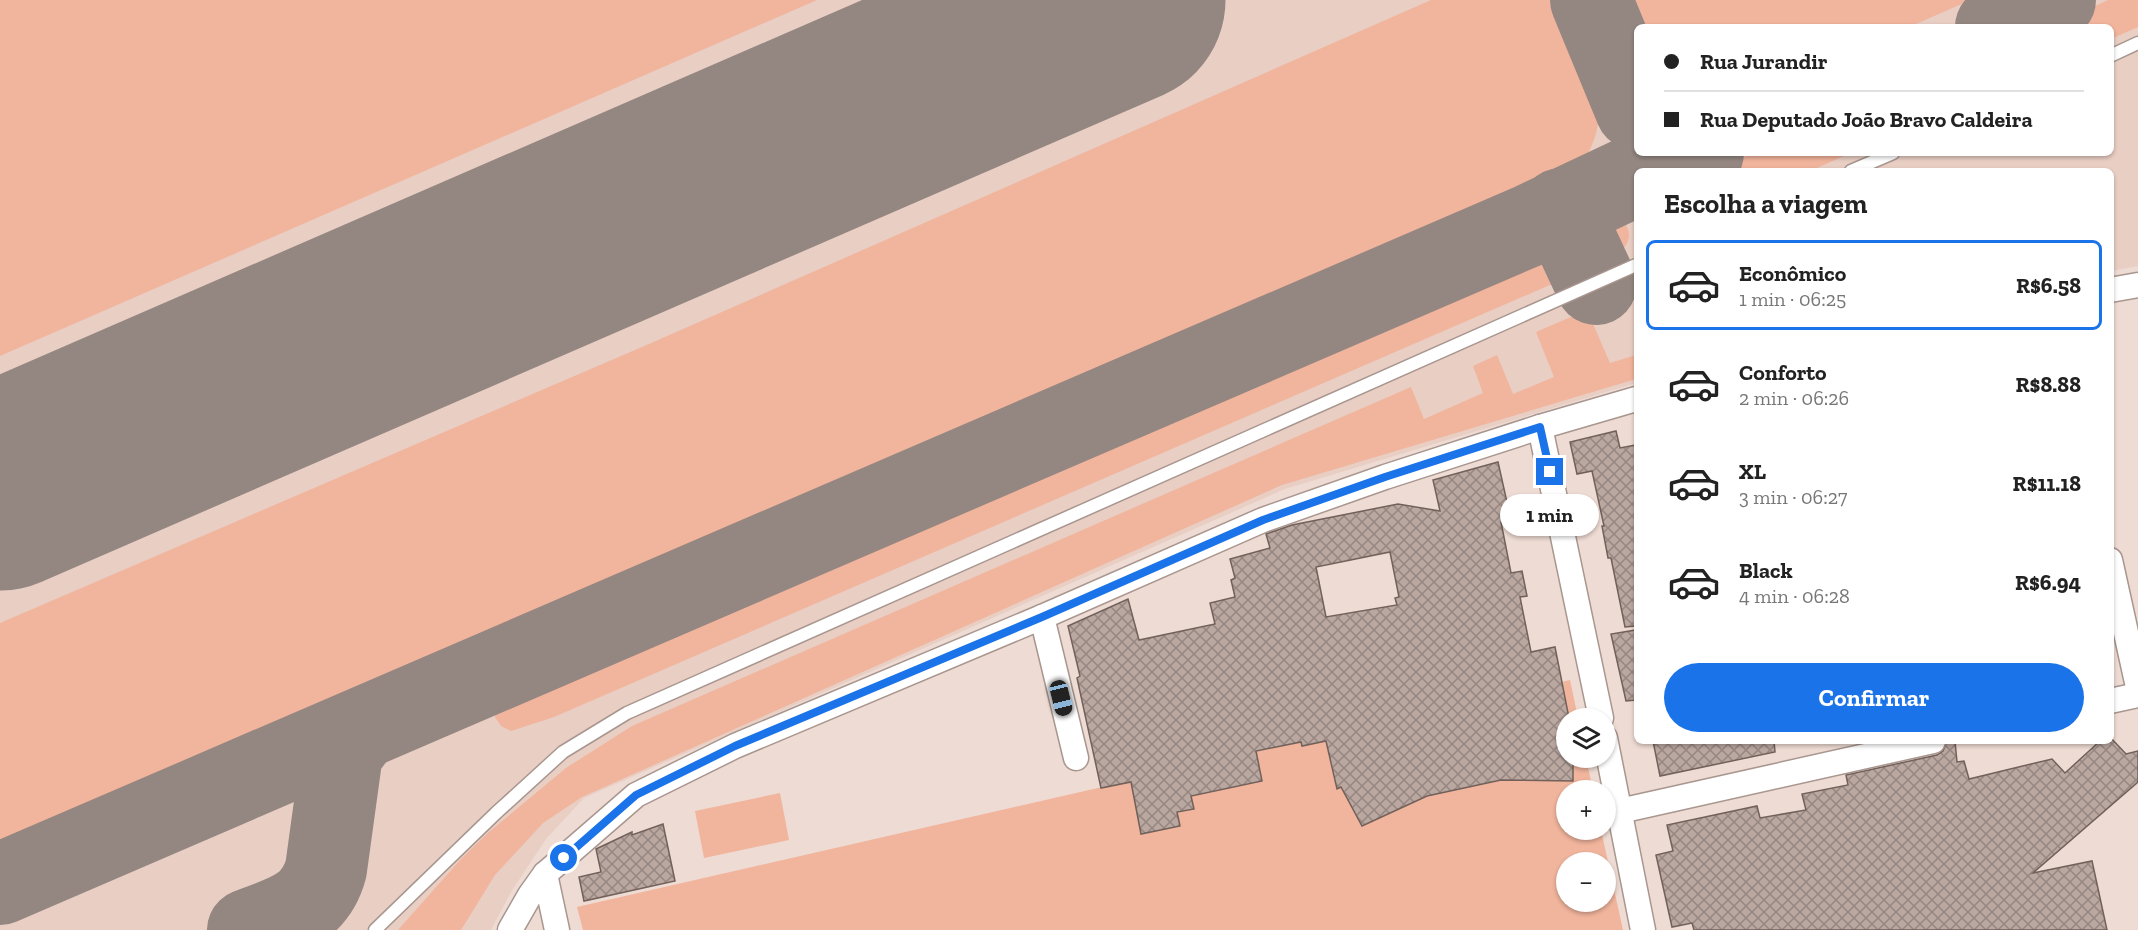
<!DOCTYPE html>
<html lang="pt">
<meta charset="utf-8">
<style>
:root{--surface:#fff;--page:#f2f2f2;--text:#222;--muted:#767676;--line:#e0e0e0;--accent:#1a73e8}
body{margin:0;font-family:"Zilla Slab",serif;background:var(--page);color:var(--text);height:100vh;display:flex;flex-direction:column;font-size:22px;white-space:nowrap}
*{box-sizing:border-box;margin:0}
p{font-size:20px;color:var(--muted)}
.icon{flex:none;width:33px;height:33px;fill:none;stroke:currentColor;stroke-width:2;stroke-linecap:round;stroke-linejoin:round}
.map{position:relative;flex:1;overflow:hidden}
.panel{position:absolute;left:1634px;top:168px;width:480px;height:576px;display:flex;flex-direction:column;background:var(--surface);border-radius:9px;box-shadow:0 2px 4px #0004}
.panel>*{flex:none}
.hud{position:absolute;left:1634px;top:24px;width:480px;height:132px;border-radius:9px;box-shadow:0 2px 4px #0004;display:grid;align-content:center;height:132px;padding:0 30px;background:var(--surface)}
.buttons{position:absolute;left:1556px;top:708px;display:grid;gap:12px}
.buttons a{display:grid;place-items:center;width:60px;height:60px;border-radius:50%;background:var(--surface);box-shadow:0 2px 4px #0004;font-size:30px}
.end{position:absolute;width:27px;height:27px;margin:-14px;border:8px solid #1a73e8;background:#fff;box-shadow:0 0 0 3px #fff}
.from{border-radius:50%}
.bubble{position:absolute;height:42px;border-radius:21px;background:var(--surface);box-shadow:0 2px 4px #0004;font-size:20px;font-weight:700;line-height:42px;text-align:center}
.car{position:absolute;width:18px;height:36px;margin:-18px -9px;border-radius:8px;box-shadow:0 0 4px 2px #0007;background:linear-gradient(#222 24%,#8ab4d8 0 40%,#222 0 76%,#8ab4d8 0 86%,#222 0)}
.hud b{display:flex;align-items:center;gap:21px;height:57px;font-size:22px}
.hud b+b{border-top:2px solid var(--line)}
.hud i{width:15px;height:15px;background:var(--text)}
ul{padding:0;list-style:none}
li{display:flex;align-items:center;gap:18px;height:90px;margin:0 12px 9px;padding:0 18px;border:3px solid transparent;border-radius:9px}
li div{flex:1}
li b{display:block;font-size:22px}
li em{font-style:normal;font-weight:700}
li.active{border-color:var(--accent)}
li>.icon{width:54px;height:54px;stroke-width:1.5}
h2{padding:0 30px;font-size:27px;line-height:72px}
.action{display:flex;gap:12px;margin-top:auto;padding:12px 30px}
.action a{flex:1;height:69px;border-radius:36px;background:var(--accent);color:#fff;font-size:24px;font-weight:700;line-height:69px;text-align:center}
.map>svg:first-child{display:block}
.built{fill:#e9cec4;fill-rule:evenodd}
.green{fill:#f1b49c;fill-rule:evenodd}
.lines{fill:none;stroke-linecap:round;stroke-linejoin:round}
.taxiway{stroke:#948680;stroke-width:82}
.runway{stroke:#948680;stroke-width:207}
.building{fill:url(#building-cross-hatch);stroke:#71615a;stroke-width:1.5;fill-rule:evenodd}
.service-casing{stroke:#a8968f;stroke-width:15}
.minor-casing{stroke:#a8968f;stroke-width:27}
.service{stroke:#fff;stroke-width:12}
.minor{stroke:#fff;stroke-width:24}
.route{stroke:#1a73e8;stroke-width:8}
</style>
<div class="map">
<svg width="2138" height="930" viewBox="0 0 2138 930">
<defs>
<pattern id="building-cross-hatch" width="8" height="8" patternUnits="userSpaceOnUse" patternTransform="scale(1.5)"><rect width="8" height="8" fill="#baa7a0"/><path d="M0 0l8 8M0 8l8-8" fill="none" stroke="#968681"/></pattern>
</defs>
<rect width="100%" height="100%" fill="#eedbd3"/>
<!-- built -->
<path class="built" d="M0,0H2138V266L2111,271L2110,171H1636V383L1285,489L584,798L546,839L511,892L491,930H0ZM1636,27H2110V153H1636Z"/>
<!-- green -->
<g class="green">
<polygon points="0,0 817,0 0,356"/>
<path d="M1431,0H1558L1596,80C1602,113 1600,140 1579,167L731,540L0,854V623L649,344Z"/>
<polygon points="1623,0 1971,0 1909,27 1636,27 1636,34"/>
<polygon points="2108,0 2138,0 2138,27 2111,39 2110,27 2051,27"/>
<polygon points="1754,153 1851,153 1810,171 1721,171 1723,166"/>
<circle cx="1611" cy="235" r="18"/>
<path d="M1545,243C1563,248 1572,255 1575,274L554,717L511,731L501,726L495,717C498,698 507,692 524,683Z"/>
<polygon points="1587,310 1610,363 1636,355 1636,379 1282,485 582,797 543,823 495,875 461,930 398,930 461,859 489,832 566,768 632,726 1411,387 1424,419 1483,393 1473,366 1497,355 1513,394 1554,377 1536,332"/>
<path d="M1570,680L1578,718H1566V758H1586L1593,790H1566V830H1601L1623,930H583L577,907ZM1566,862H1605V902H1566Z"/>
<polygon points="780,793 789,840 704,858 695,811"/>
</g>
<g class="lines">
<!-- taxiway -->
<g class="taxiway">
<polyline points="1591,0 1636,109"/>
<polyline points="1996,27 2055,0"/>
<polyline points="1697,171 1700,158 1703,153"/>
<polyline points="1561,209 1596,284"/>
<polyline points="0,486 19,479"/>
<polyline points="0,884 1528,226 1636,175"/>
<path d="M248,930C284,916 315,910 326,869L341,760L344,750L359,730"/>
</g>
<!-- runway -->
<polyline class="runway" points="0,487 1122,0"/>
</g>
<!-- building -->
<g class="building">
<polygon points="1616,431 1620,448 1636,445 1636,626 1625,627 1611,558 1608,558 1602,526 1604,526 1592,471 1577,474 1570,442"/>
<path d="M1498,462L1511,520L1501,522L1511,573L1522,571L1527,596L1520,597L1531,652L1555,647L1569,718H1566V758H1573V781L1501,780L1427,796L1362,826L1341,787L1337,789L1326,741L1302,746L1301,742L1256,751L1262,781L1191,796L1194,809L1177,812L1180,826L1141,834L1131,782L1101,788L1077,678L1080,676L1068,626L1128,599L1139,640L1215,624L1210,603L1235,597L1231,580L1235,578L1230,559L1270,548L1266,534L1292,525L1398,504L1440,511L1433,480ZM1390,552L1399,597L1395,598L1397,605L1326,617L1316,567Z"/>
<polygon points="1636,630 1636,700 1626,701 1611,634"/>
<polygon points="2110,737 2126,754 2138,751 2138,782 2033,873 2092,861 2107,930 1694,930 1692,923 1672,927 1656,855 1673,851 1667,825 1757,806 1760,818 1806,810 1802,794 1848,785 1846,775 1937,755 1943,751 1947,741 1955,741 1957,762 1964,761 1969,779 2052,759 2065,773 2100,741 2110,741"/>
<polygon points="1653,741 1774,741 1775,752 1660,776"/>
<polygon points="663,824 675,881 584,901 579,877 601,872 596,849 632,832 632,835"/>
</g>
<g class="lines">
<defs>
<g id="service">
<polyline points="2110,56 2138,43"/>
<polyline points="1851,171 1893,153"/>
<polyline points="375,930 496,813 563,752 627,713 1636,265"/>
</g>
<g id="minor">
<polyline points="2110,290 2138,285"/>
<polyline points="1540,427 1601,718"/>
<polyline points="2110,560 2138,687"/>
<polyline points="1042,617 1076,758"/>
<polyline points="2110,701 2138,695"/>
<polyline points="1605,738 1643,930"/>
<polyline points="1620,811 1933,741"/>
<polyline points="545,874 557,930"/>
<polyline points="510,930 530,895 545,874 636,795 735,746 1042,617 1263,520 1385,477 1540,427 1636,399"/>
</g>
</defs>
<!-- service casing -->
<use href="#service" class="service-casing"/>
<!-- minor casing -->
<use href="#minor" class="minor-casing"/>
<!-- service -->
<use href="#service" class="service"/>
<!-- minor -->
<use href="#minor" class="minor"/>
</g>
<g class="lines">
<!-- route -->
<polyline class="route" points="564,858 636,795 735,746 1042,617 1263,520 1385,477 1540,427 1550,472"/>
</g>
</svg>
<div class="buttons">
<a><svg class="icon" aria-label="layers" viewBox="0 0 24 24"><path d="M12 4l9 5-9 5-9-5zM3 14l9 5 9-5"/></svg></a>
<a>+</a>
<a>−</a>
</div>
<i class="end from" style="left:564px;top:858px"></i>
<i class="end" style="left:1550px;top:472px"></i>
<div class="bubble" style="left:1500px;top:494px;width:99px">1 min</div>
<i class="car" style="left:1061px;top:698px;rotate:166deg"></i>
<div class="hud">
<b><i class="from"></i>Rua Jurandir</b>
<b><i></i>Rua Deputado João Bravo Caldeira</b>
</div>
<section class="panel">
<h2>Escolha a viagem</h2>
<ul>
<li class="active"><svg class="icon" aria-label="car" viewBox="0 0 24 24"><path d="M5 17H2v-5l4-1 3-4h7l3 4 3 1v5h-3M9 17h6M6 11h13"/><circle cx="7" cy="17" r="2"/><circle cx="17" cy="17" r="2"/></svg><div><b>Econômico</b><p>1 min · 06:25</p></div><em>R$6.58</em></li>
<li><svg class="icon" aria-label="car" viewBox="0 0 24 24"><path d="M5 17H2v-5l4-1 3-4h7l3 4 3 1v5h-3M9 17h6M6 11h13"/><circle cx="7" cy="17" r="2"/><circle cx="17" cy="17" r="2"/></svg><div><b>Conforto</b><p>2 min · 06:26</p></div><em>R$8.88</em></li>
<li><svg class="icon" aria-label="car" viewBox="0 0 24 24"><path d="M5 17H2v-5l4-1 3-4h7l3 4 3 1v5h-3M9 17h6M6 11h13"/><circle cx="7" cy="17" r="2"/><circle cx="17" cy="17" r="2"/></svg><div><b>XL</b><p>3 min · 06:27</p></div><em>R$11.18</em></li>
<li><svg class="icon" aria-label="car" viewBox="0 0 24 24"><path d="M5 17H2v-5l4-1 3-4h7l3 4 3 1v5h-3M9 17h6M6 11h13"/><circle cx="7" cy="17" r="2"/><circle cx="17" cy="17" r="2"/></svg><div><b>Black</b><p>4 min · 06:28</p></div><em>R$6.94</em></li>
</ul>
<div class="action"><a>Confirmar</a></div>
</section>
</div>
